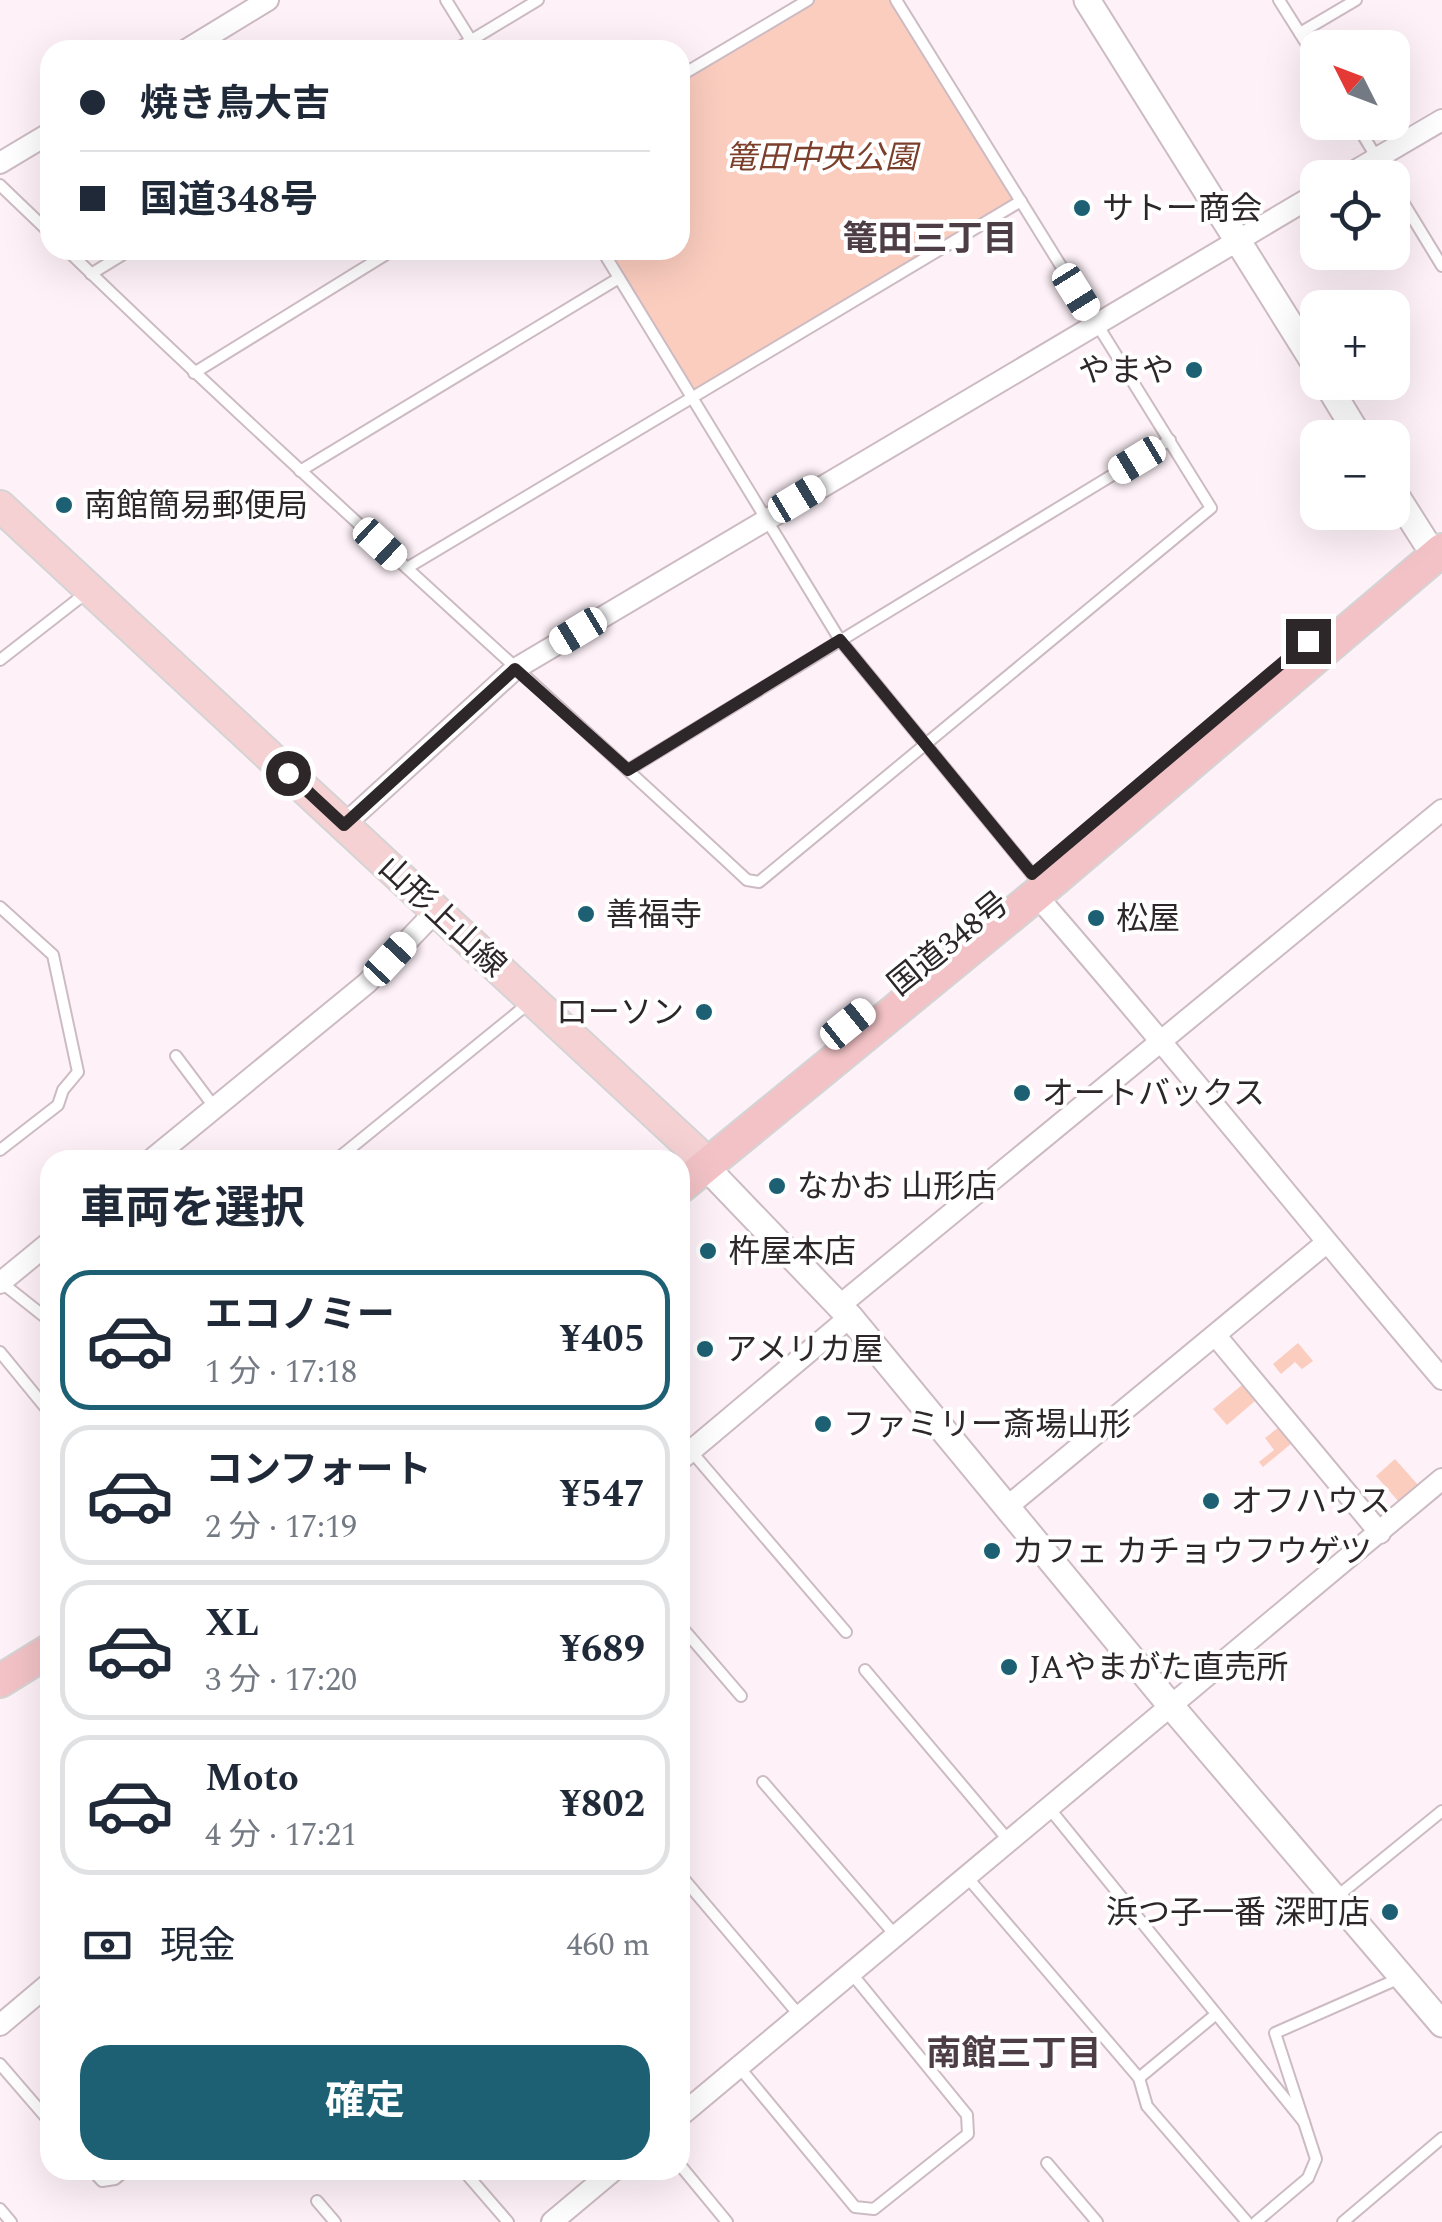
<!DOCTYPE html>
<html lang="ja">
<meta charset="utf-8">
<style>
:root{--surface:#fff;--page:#f2f2f3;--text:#1f2937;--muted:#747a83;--line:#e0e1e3;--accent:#1d6073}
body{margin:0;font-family:Spectral,"Noto Sans JP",serif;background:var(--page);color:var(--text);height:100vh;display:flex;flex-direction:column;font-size:38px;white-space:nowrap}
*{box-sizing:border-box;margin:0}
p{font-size:32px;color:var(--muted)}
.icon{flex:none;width:55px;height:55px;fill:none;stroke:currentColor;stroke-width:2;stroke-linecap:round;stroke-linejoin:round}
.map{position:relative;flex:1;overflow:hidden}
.details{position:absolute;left:40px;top:1150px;width:650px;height:1030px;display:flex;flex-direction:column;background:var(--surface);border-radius:30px;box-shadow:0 10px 40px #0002}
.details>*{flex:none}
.banner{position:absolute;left:40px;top:40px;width:650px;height:220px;border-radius:30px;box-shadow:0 10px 40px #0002;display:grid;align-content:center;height:220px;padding:0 40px;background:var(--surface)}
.needle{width:65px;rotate:312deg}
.fabs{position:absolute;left:1300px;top:30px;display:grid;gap:20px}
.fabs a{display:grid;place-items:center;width:110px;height:110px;border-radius:20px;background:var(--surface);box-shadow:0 10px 40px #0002;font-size:50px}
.end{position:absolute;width:45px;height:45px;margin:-22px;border:12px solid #2e272a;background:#fff;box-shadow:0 0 0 5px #fff}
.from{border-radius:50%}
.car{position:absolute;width:30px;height:60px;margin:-30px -15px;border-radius:12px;box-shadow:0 0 8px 2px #0007;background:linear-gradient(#fff 24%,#345 0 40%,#fff 0 76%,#345 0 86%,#fff 0)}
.banner b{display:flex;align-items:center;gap:35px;height:95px;font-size:38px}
.banner b+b{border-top:2px solid var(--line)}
.banner i{width:25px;height:25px;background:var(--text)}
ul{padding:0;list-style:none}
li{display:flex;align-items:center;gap:30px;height:140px;margin:0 20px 15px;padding:0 20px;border:5px solid var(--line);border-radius:30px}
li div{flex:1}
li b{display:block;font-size:38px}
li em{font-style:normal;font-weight:700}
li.current{border-color:var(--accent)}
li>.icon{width:90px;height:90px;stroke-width:1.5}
h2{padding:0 40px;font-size:45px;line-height:120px}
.pay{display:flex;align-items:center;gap:25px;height:110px;padding:0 40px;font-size:38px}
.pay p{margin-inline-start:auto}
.cta{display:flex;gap:20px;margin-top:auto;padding:20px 40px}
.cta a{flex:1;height:115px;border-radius:30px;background:var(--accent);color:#fff;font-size:40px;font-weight:700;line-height:115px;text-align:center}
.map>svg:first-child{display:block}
.green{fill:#fbcdbf}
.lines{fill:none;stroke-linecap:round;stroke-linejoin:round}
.service-casing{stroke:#cdbbc3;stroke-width:14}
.minor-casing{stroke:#cdbbc3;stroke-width:24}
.tertiary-casing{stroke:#cdbbc3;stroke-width:29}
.primary-casing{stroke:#d5d4d4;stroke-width:34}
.trunk-casing{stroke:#d5d4d4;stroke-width:36}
.service{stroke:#fff;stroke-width:10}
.minor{stroke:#fff;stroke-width:20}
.tertiary{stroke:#fff;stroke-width:25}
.primary{stroke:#f5d1d4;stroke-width:30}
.trunk{stroke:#f2c2c6;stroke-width:32}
.route{stroke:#2e272a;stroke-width:12}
.poi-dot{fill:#1d6073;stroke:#fff;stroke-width:4}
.labels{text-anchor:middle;stroke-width:8;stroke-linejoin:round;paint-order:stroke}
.park-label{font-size:32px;font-style:italic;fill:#7c3f2b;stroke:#fff}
.poi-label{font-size:32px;fill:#2e272a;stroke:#fff;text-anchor:start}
.street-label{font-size:32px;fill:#2e272a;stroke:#fff}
.neighbourhood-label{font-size:35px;font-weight:bold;fill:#4d3e46;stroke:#fff}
</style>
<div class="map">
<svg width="1442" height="2222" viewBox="0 0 1442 2222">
<rect width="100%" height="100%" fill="#fef2f8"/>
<!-- green -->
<g class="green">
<polygon points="808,0 896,0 1021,201 692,399 602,250 680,250 680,76"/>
<polygon points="1298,1343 1313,1361 1302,1369 1295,1362 1281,1374 1273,1364"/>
<polygon points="1242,1385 1255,1401 1227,1425 1213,1409"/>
<polygon points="1279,1427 1292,1443 1263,1467 1259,1462 1274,1450 1265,1438"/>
<polygon points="1395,1459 1419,1486 1400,1503 1376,1476"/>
</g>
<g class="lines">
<defs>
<g id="service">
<polyline points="446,0 477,50"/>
<polyline points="1279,0 1318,62"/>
<polyline points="1300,33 1356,0"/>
<polyline points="455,50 538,0"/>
<polyline points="680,76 808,0"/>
<polyline points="1355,122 1389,178"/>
<polyline points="1392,184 1442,266"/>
<polyline points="0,185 50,233"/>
<path d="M67,250C289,465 521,670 747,880L759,882L1211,508L896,0"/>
<polyline points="602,250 840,640 1032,874"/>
<polyline points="91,274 130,250"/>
<polyline points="194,373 393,250"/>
<polyline points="300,471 619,278"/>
<polyline points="407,568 1021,201"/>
<polyline points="0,660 86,593"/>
<polyline points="628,770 1170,440"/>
<polyline points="0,907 53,955 78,1072 63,1090 58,1105 0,1150"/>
<polyline points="176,1056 215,1108"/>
<polyline points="336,1160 529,1003"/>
<polyline points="2,1283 50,1321"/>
<polyline points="0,1352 50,1413"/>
<polyline points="691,1451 846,1632"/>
<polyline points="680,1625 741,1696"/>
<polyline points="865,1670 1009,1841"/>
<polyline points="763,1782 896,1936"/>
<polyline points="1049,1808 1304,2122"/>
<polyline points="967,1877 1139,2078 1215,2015"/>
<polyline points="683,1878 800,2016"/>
<polyline points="1334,1899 1442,1811"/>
<polyline points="0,2064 50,2122"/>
<polyline points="739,2067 855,2207 874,2209 968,2134 967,2115 852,1974"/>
<polyline points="1139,2078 1147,2106 1247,2222"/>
<polyline points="1047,2163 1097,2222"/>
<polyline points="680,2165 727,2222"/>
<polyline points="92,2170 102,2181 115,2179 126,2170"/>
<polyline points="463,2170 508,2222"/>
<polyline points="317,2201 335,2222"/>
<polyline points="0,2209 11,2222"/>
<polyline points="1256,2222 1308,2178 1316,2159 1275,2033 1400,1978"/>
<polyline points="1343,2222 1442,2138"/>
</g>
<g id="minor">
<polyline points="186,50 268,0"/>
<polyline points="0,163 50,133"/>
<polyline points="1343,178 1442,120"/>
<polyline points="344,825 515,669 1318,193"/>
<path d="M1036,895C1175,1054 1306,1219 1442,1379"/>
<polyline points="151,1160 367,983 436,911"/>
<polyline points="0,1283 50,1242"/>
<polyline points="839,1306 1442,810"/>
<polyline points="1216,1336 1380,1533"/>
<polyline points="680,1460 850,1317"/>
<polyline points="1007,1507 1326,1243"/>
<polyline points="0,2025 50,1983"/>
<polyline points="680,2116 1442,1479"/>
<polyline points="552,2222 614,2170"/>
</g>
<g id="tertiary">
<polyline points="1087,0 1318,369"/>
<polyline points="1326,382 1360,438"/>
<polyline points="1392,489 1425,541"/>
<polyline points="705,1166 850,1317 1171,1706 1442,2024"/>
</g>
<polyline id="primary" points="0,506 694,1150 705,1166"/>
<g id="trunk">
<polyline points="680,1187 1036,895 1442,550"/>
<polyline points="0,1681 50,1650"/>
</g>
</defs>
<!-- service casing -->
<use href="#service" class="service-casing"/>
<!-- minor casing -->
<use href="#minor" class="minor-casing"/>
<!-- tertiary casing -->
<use href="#tertiary" class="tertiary-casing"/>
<!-- primary casing -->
<use href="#primary" class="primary-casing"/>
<!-- trunk casing -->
<use href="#trunk" class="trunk-casing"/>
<!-- service -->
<use href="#service" class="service"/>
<!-- minor -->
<use href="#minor" class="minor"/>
<!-- tertiary -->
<use href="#tertiary" class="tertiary"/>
<!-- primary -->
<use href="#primary" class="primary"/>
<!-- trunk -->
<use href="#trunk" class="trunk"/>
</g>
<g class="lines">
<!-- route -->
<polyline class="route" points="288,773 344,825 515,669 628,770 840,640 1032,874 1308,641"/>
</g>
<!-- markers -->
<g class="poi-dot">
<circle cx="1082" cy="208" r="10"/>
<circle cx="1194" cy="370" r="10"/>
<circle cx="64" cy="505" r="10"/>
<circle cx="586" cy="914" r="10"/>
<circle cx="1096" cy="918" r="10"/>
<circle cx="704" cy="1012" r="10"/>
<circle cx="1022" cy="1093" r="10"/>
<circle cx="777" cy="1186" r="10"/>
<circle cx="708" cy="1251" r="10"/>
<circle cx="705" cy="1349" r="10"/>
<circle cx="823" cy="1424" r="10"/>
<circle cx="1211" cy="1501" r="10"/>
<circle cx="992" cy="1551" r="10"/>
<circle cx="1009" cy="1667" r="10"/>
<circle cx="1390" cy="1912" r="10"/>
</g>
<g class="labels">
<!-- park labels -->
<g class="park-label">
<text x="821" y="168">篭田中央公園</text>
</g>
<!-- poi labels -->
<g class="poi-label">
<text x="1102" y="219">サトー商会</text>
<text x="1174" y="381" text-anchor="end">やまや</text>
<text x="84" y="516">南館簡易郵便局</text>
<text x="606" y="925">善福寺</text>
<text x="1116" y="929">松屋</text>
<text x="684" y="1023" text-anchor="end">ローソン</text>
<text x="1042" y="1104">オートバックス</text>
<text x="797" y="1197">なかお 山形店</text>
<text x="728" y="1262">杵屋本店</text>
<text x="725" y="1360">アメリカ屋</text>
<text x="843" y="1435">ファミリー斎場山形</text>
<text x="1231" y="1512">オフハウス</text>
<text x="1012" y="1562">カフェ カチョウフウゲツ</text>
<text x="1029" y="1678">JAやまがた直売所</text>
<text x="1370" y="1923" text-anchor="end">浜つ子一番 深町店</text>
</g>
<!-- street labels -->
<g class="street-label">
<text transform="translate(443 916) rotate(43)" y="11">山形上山線</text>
<text transform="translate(948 943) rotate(-39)" y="11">国道348号</text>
</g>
<!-- neighbourhood labels -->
<g class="neighbourhood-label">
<text x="930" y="250">篭田三丁目</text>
<text x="1014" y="2065">南館三丁目</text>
</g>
</g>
</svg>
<div class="fabs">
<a><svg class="needle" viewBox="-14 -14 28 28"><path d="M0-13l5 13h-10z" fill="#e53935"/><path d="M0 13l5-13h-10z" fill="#747a83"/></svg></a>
<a><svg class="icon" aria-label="locate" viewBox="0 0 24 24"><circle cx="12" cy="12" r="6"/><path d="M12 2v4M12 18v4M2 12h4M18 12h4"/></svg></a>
<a>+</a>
<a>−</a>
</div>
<i class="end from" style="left:288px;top:773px"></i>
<i class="end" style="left:1308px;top:641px"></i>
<i class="car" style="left:1076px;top:292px;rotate:148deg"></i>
<i class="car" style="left:1137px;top:460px;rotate:239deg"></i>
<i class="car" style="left:797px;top:499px;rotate:59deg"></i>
<i class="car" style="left:380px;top:544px;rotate:133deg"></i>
<i class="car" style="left:578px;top:631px;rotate:239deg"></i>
<i class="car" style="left:390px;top:959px;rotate:43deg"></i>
<i class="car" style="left:848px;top:1024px;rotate:51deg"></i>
<div class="banner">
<b><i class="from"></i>焼き鳥大吉</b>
<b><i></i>国道348号</b>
</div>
<section class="details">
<h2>車両を選択</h2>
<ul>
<li class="current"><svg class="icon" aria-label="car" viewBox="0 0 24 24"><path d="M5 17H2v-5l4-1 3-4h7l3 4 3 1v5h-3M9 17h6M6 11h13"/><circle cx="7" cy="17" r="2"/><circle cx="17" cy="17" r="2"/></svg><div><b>エコノミー</b><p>1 分 · 17:18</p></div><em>¥405</em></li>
<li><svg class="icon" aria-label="car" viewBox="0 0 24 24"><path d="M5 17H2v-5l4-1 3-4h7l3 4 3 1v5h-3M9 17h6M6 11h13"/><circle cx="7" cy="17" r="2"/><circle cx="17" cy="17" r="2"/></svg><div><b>コンフォート</b><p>2 分 · 17:19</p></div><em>¥547</em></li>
<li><svg class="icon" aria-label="car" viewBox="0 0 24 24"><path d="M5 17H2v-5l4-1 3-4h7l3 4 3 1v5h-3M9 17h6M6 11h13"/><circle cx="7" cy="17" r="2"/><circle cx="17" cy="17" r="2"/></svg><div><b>XL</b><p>3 分 · 17:20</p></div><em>¥689</em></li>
<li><svg class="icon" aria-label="car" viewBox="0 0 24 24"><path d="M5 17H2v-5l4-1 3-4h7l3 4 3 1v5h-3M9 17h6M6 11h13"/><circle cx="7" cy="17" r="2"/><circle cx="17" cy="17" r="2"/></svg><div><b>Moto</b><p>4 分 · 17:21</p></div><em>¥802</em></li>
</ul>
<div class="pay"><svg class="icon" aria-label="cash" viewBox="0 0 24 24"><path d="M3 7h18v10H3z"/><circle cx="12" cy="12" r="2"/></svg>現金<p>460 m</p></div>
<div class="cta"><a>確定</a></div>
</section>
</div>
